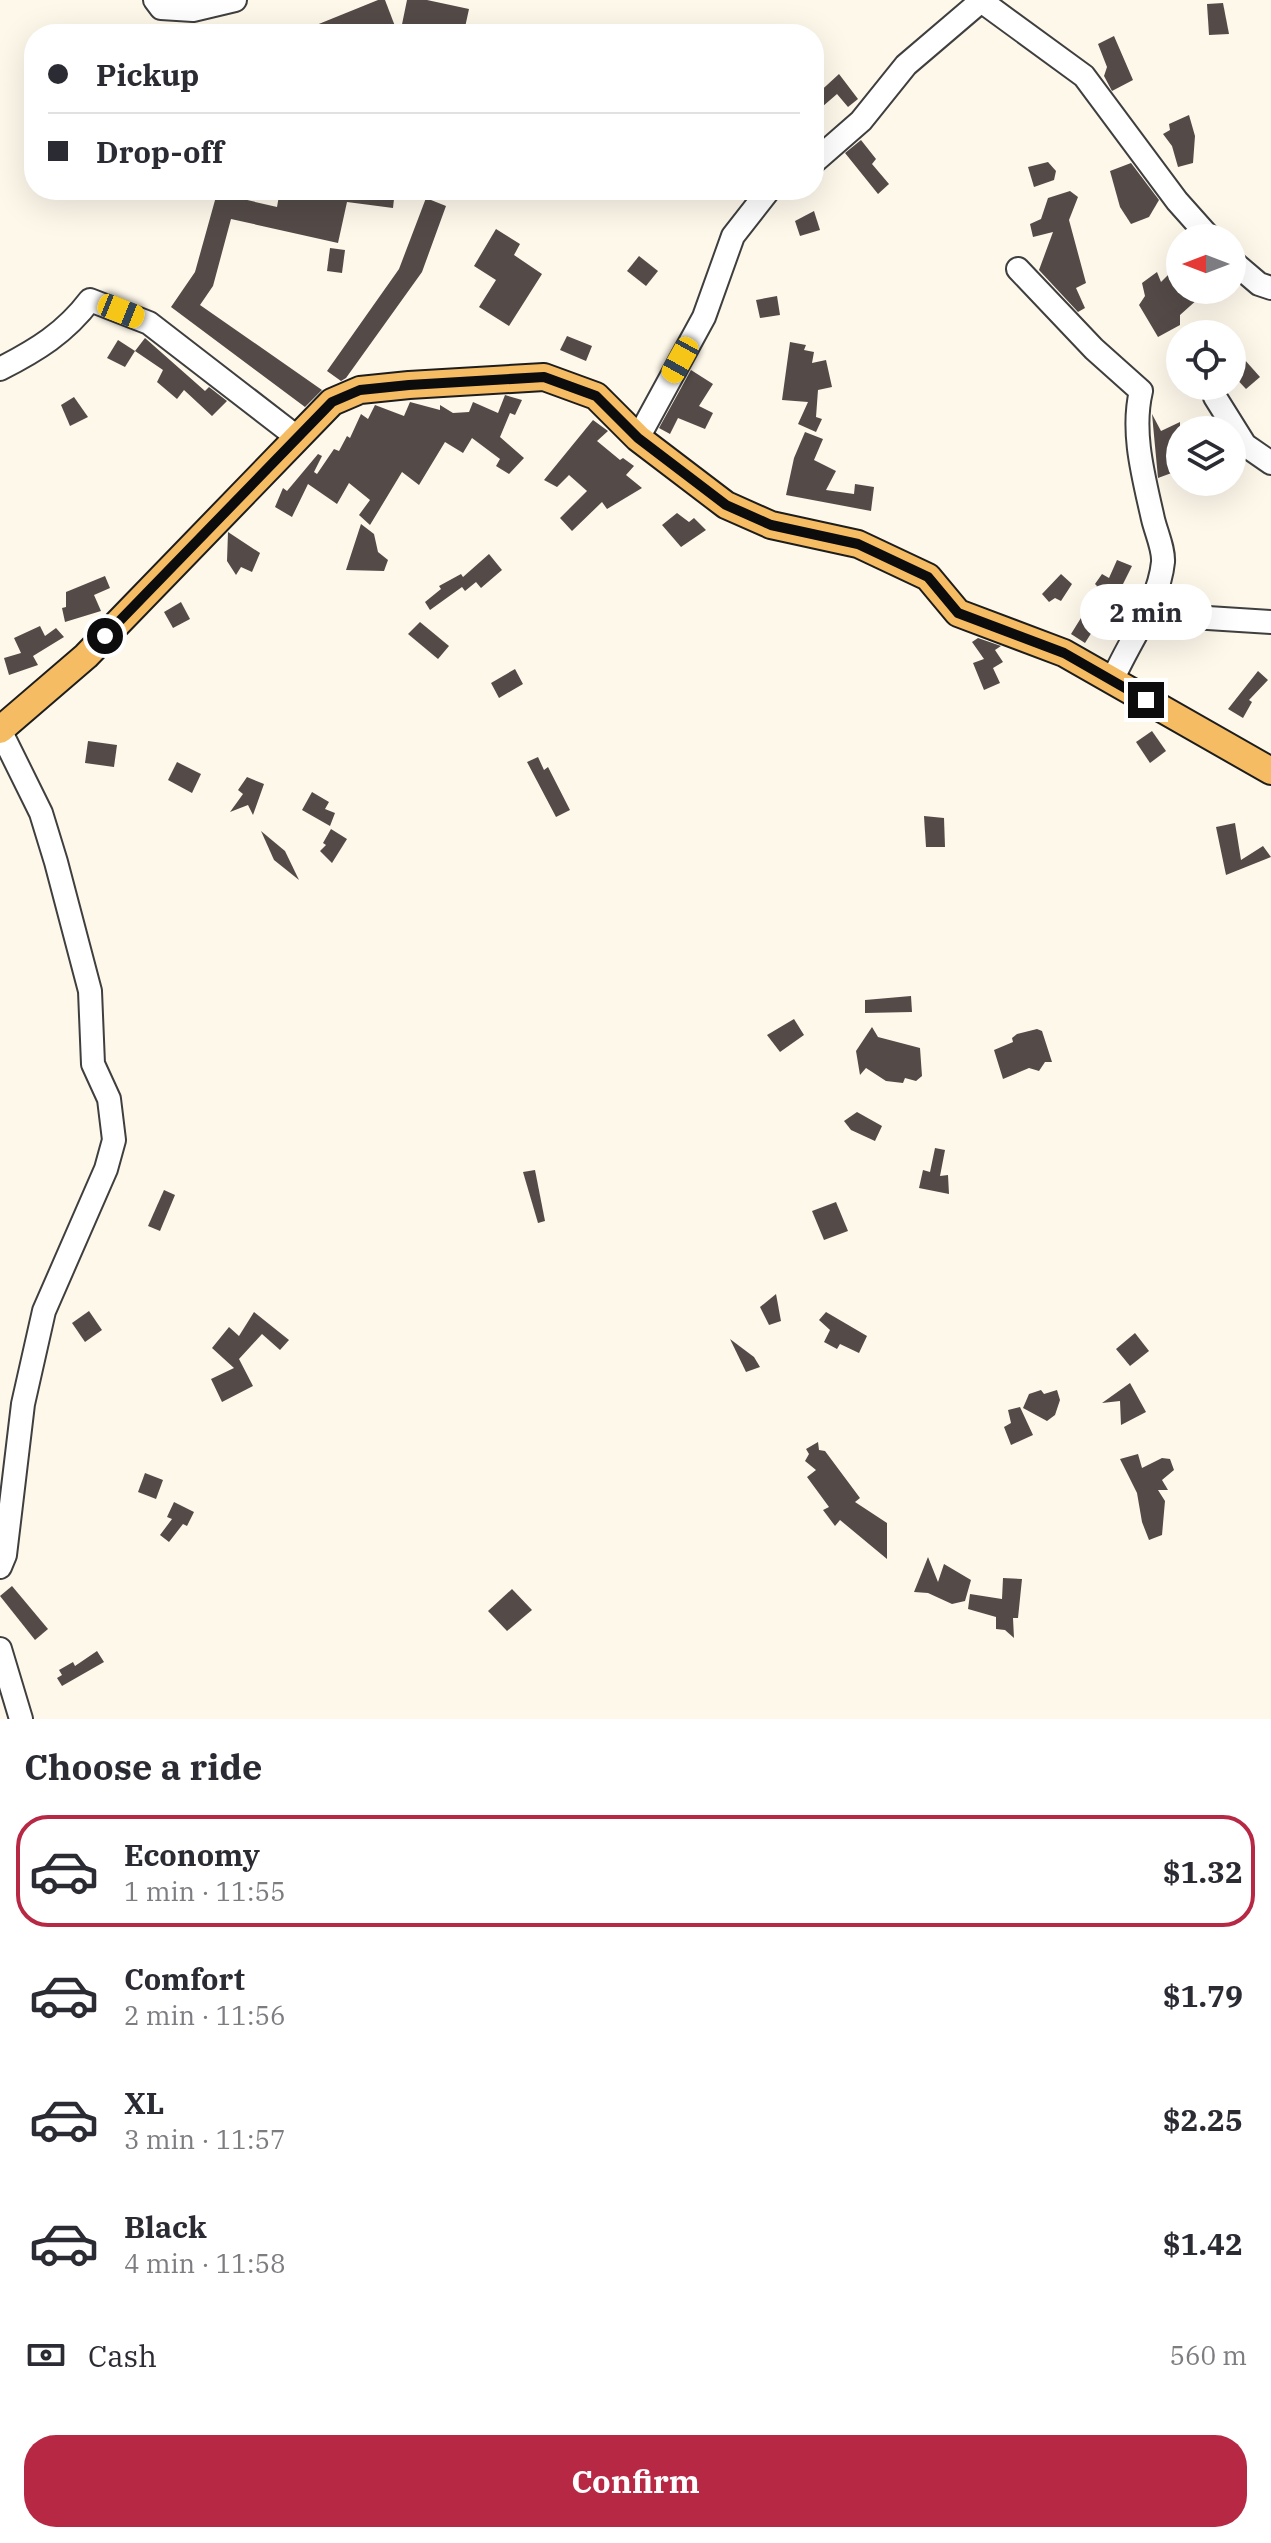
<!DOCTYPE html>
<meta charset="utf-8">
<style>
:root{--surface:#fff;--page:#f7f7f7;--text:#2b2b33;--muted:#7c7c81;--line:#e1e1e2;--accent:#b72844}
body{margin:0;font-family:"IBM Plex Serif",serif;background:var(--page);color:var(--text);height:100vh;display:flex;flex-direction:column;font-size:30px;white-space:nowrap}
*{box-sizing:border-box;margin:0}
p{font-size:26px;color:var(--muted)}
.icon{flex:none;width:44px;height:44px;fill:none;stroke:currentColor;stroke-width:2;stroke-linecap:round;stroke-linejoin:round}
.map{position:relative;height:1719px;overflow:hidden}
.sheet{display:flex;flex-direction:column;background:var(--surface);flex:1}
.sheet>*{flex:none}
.top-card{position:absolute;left:24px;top:24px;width:800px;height:176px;border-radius:32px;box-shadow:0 8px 32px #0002;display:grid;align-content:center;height:176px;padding:0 24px;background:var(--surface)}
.needle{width:52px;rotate:270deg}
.fabs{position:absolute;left:1166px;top:224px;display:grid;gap:16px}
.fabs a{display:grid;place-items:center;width:80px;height:80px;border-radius:50%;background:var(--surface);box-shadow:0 8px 32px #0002;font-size:40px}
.end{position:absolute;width:36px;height:36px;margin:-18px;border:10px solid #0c0c0c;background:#fff;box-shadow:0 0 0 4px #fff}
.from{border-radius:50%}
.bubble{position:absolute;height:56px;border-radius:28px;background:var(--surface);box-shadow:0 8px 32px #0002;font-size:26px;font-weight:800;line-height:56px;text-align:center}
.car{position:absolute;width:24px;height:48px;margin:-24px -12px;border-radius:10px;box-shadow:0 0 6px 2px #0007;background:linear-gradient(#f5c518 24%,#345 0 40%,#f5c518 0 76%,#345 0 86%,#f5c518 0)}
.top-card b{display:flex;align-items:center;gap:28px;height:76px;font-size:30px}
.top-card b+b{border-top:2px solid var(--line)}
.top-card i{width:20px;height:20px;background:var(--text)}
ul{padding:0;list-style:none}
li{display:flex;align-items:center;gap:24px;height:112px;margin:0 16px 12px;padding:0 8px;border:4px solid transparent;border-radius:32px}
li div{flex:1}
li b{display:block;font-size:30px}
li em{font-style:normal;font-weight:800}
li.current{border-color:var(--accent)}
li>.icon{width:72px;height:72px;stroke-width:1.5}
h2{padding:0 24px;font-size:36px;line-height:96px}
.pay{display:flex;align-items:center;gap:20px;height:88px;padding:0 24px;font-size:30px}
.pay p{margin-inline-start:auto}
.primary-button{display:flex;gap:16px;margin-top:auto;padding:16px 24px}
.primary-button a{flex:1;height:92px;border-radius:32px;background:var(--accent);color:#fff;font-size:32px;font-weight:800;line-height:92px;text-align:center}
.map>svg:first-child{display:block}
.building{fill:#544b48}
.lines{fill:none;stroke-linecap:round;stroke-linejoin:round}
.minor-casing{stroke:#3f3f3f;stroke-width:26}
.major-casing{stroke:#1d1d1d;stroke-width:30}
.minor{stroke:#fff;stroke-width:22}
.major{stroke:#f5bc64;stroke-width:26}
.route{stroke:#0c0c0c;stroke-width:10}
</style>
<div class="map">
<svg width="1271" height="1719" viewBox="0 0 1271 1719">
<rect width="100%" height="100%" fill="#fef8eb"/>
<!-- building -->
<g class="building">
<polygon points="378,0 385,0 398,34 294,34"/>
<polygon points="407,0 427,0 469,9 464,32 429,24 431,34 400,34"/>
<polygon points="1223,3 1229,34 1209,35 1207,4"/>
<polygon points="1114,36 1133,80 1112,91 1104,76 1107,67 1098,44"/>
<polygon points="839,74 858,99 848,107 837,94 822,107 814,97"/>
<polygon points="1189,115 1195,136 1193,163 1178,167 1172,146 1163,134 1170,130 1169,124"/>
<polygon points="861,140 876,159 872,164 889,184 878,194 845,153"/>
<polygon points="1048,162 1056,171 1054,180 1034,187 1028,167"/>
<polygon points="1131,163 1159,200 1149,217 1131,224 1120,207 1110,171"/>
<polygon points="280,190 395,190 393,208 347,202 338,243 231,219 213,286 200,305 322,390 305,407 171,307 195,272 217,193 277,207"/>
<polygon points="1070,191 1078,197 1069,220 1086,283 1076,288 1085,308 1078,312 1039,270 1053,232 1033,237 1030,224 1041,219 1048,198"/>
<polygon points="426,198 446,206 422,272 346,378 341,381 327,371 399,269"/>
<polygon points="814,211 820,230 800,236 795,221"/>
<polygon points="496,229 520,244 514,255 542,274 509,326 479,307 496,280 474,266"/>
<polygon points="330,248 345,250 342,273 327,271"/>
<polygon points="639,256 658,271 646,286 627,271"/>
<polygon points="1180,263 1180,290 1208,290 1180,315 1180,325 1158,337 1139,305 1145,296 1142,283 1157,272 1161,282"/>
<polygon points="777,296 780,315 760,318 756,300"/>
<polygon points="567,336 592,346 586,361 560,350"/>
<polygon points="145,338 205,391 209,387 227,401 212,416 184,390 177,399 157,382 163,370 135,351"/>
<polygon points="118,340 135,351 125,367 107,358"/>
<polygon points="790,342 806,345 804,350 814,352 812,363 826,360 832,387 818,390 816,417 822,419 816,432 798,424 808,402 782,400"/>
<polygon points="1232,359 1244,359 1260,377 1246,389 1232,374"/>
<polygon points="691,370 713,384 699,406 713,413 705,429 678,418 670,434 659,428"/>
<polygon points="505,395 522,400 515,415 510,413 500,437 524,458 509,474 496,466 500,459 472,438 463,453 445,442 419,485 402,472 370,525 359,515 370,500 349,483 337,504 308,484 292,517 275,507 283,488 287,491 318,454 322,456 314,472 317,474 334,449 339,451 347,436 350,438 361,414 368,419 375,405 404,416 410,402 440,410 440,405 453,413 469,412 473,402 498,413"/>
<polygon points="74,397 88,417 70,426 61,405"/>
<polygon points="1152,414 1161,431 1180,422 1180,451 1171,453 1177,471 1158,478"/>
<polygon points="593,420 608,431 597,441 620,460 623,458 634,466 626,475 642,488 607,509 602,502 572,531 560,518 587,491 569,475 557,487 544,480"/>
<polygon points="805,432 823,439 814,460 836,471 826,490 854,494 855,484 874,487 871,511 786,495 794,458"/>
<polygon points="677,513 689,522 694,518 706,530 681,547 662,525"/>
<polygon points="361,524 374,534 378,552 388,560 384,571 346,570"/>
<polygon points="228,532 260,553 252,572 241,567 236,575 227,561"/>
<polygon points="489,554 502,570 481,588 476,582 465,591 462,587 430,610 425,602 441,589 439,586 461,574 463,577"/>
<polygon points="1117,560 1132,566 1122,586 1131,591 1118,608 1131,612 1123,629 1102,616 1085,643 1071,634 1089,605 1097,586 1095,584 1102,574 1109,578"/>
<polygon points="1061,574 1072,584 1061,601 1055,598 1049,602 1042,594"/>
<polygon points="105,576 110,588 94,595 101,611 65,622 62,608 66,607 66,592"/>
<polygon points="181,602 190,619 173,628 164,612"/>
<polygon points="420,622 449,646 438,659 408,634"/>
<polygon points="40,626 45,636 56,628 64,637 33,656 38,665 9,675 4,658 21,653 14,638"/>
<polygon points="978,638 1001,646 995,650 1003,662 993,668 1000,683 984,690 973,663 984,659 972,642"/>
<polygon points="515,669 523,684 499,698 491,683"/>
<polygon points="1258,671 1268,680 1249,700 1252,702 1243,718 1228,709"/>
<polygon points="1152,731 1166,751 1150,763 1136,742"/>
<polygon points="88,741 117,745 114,767 85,763"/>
<polygon points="538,757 544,770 548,767 570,810 556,817 527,762"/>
<polygon points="177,762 201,774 192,793 168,780"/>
<polygon points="247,777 264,784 253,815 248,805 230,812 243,794 238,790"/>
<polygon points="312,792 329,802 325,809 335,813 330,826 302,810"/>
<polygon points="924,816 944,818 945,847 926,847"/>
<polygon points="1235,823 1241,860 1263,846 1271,857 1226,875 1216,827"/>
<polygon points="331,829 347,839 332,863 320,851 326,845 323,843"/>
<polygon points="261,831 285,851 299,880 274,860"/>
<polygon points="911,996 912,1012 865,1013 865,1000"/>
<polygon points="794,1019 804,1035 780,1052 767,1035"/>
<polygon points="872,1027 878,1037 920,1048 922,1076 916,1081 905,1078 903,1083 886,1081 866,1068 860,1075 856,1051"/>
<polygon points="1037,1029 1042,1031 1052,1062 1045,1062 1039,1071 1029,1068 1003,1079 994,1050 1013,1042 1012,1038 1017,1034"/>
<polygon points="857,1112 882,1126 875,1141 851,1130 844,1121"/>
<polygon points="935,1148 945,1150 940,1176 948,1175 949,1194 919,1188 923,1170 930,1172"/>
<polygon points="535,1170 545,1221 538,1223 523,1172"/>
<polygon points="164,1190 175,1195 160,1231 148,1226"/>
<polygon points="836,1202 848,1231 824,1240 812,1211"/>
<polygon points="776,1294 781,1321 769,1325 760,1307"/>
<polygon points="89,1311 102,1330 85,1342 72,1323"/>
<polygon points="254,1312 289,1340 280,1350 262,1334 239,1359 253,1386 222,1402 211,1379 234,1368 212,1348 229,1327 239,1336"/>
<polygon points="826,1312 867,1336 859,1353 840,1344 837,1349 824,1342 830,1330 819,1320"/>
<polygon points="1135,1333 1149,1351 1130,1366 1116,1349"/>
<polygon points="730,1339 754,1357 760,1367 746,1372"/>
<polygon points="1130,1383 1146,1412 1121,1425 1120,1401 1102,1403"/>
<polygon points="1041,1390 1044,1394 1057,1390 1060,1400 1055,1415 1047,1421 1023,1408 1029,1394"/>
<polygon points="1020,1407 1033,1435 1011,1445 1004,1427 1011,1423 1008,1410"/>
<polygon points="818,1442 819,1450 825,1451 860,1498 855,1502 887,1523 887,1559 840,1520 835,1526 823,1510 829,1507 807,1477 816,1470 805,1461 809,1454 806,1449"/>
<polygon points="1138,1454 1142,1468 1162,1458 1170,1459 1174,1470 1162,1480 1168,1490 1158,1490 1165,1501 1162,1535 1149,1540 1142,1522 1137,1493 1120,1459"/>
<polygon points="145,1473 163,1480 156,1499 138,1492"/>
<polygon points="174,1502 194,1512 187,1526 183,1524 169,1542 160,1535 172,1519 167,1517"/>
<polygon points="928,1557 938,1582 944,1564 971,1580 965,1601 952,1604 928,1593 914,1592"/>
<polygon points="1003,1578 1022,1579 1018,1618 1013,1618 1014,1638 1005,1630 996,1629 996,1617 968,1609 970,1594 1002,1599"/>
<polygon points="12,1586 48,1629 35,1640 0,1596"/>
<polygon points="512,1589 532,1610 507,1631 488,1611"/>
<polygon points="97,1651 104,1662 62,1686 57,1678 62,1675 59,1670 73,1662 75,1666"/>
</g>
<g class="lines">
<defs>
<g id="minor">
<polyline points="155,0 161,8 193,10 235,0"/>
<polyline points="980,0 1084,76 1177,201 1210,238"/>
<polyline points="814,162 861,121 906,65 981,1"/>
<polyline points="1232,261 1259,284 1271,288"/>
<path d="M1018,269L1094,349L1141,391C1131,433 1144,478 1153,519C1156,532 1164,549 1163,562C1159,603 1128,643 1112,681"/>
<path d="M0,369C37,350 65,333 90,300L149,323L298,438"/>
<polyline points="1215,397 1245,445 1271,463"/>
<polyline points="638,438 704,317 733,236 769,190"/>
<polyline points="1151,606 1192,617 1271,622"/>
<polyline points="0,1567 5,1555 23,1404 44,1311 106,1169 114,1140 109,1099 93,1064 90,991 56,862 41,813 0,730"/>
<polyline points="0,1649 21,1719"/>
</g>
<polyline id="major" points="0,730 86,656 332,402 360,390 409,385 544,377 596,396 638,438 726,505 771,525 858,544 928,577 958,613 1064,653 1271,771"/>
</defs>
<!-- minor casing -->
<use href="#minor" class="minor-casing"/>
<!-- major casing -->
<use href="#major" class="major-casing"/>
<!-- minor -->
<use href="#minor" class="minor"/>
<!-- major -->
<use href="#major" class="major"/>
</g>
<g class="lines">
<!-- route -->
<polyline class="route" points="105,636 332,402 360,390 409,385 544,377 596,396 638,438 726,505 771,525 858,544 928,577 958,613 1064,653 1146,700"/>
</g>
</svg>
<div class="fabs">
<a><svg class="needle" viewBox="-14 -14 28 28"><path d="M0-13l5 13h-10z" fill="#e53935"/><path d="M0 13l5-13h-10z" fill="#7c7c81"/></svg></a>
<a><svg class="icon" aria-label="locate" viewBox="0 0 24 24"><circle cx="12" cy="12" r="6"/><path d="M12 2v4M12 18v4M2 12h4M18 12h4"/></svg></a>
<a><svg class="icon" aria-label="layers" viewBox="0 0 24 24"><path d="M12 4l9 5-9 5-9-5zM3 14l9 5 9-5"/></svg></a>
</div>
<i class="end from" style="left:105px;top:636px"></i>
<i class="end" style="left:1146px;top:700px"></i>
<div class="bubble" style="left:1080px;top:584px;width:132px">2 min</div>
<i class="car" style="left:121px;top:311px;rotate:112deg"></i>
<i class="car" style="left:680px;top:360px;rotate:209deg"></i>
<div class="top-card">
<b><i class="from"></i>Pickup</b>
<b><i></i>Drop-off</b>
</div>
</div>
<section class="sheet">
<h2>Choose a ride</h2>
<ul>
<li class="current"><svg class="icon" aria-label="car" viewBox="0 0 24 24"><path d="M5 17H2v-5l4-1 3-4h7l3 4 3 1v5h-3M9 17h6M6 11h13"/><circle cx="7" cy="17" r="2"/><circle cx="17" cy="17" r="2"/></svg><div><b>Economy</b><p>1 min · 11:55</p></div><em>$1.32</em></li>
<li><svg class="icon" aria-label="car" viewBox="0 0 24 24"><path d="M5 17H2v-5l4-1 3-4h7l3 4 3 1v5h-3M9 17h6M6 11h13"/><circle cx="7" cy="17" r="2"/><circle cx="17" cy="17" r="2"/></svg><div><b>Comfort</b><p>2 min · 11:56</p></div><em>$1.79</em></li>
<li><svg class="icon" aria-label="car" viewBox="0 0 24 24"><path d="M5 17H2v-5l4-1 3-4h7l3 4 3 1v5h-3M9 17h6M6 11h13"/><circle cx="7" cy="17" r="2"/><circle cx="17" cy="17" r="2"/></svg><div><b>XL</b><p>3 min · 11:57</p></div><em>$2.25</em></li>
<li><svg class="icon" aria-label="car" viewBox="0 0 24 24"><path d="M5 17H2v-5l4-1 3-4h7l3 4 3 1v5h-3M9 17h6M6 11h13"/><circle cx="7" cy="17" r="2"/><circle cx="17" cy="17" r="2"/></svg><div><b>Black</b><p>4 min · 11:58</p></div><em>$1.42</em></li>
</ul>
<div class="pay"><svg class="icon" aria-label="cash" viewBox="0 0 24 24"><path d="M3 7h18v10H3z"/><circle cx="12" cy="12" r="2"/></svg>Cash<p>560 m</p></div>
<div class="primary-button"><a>Confirm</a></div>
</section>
